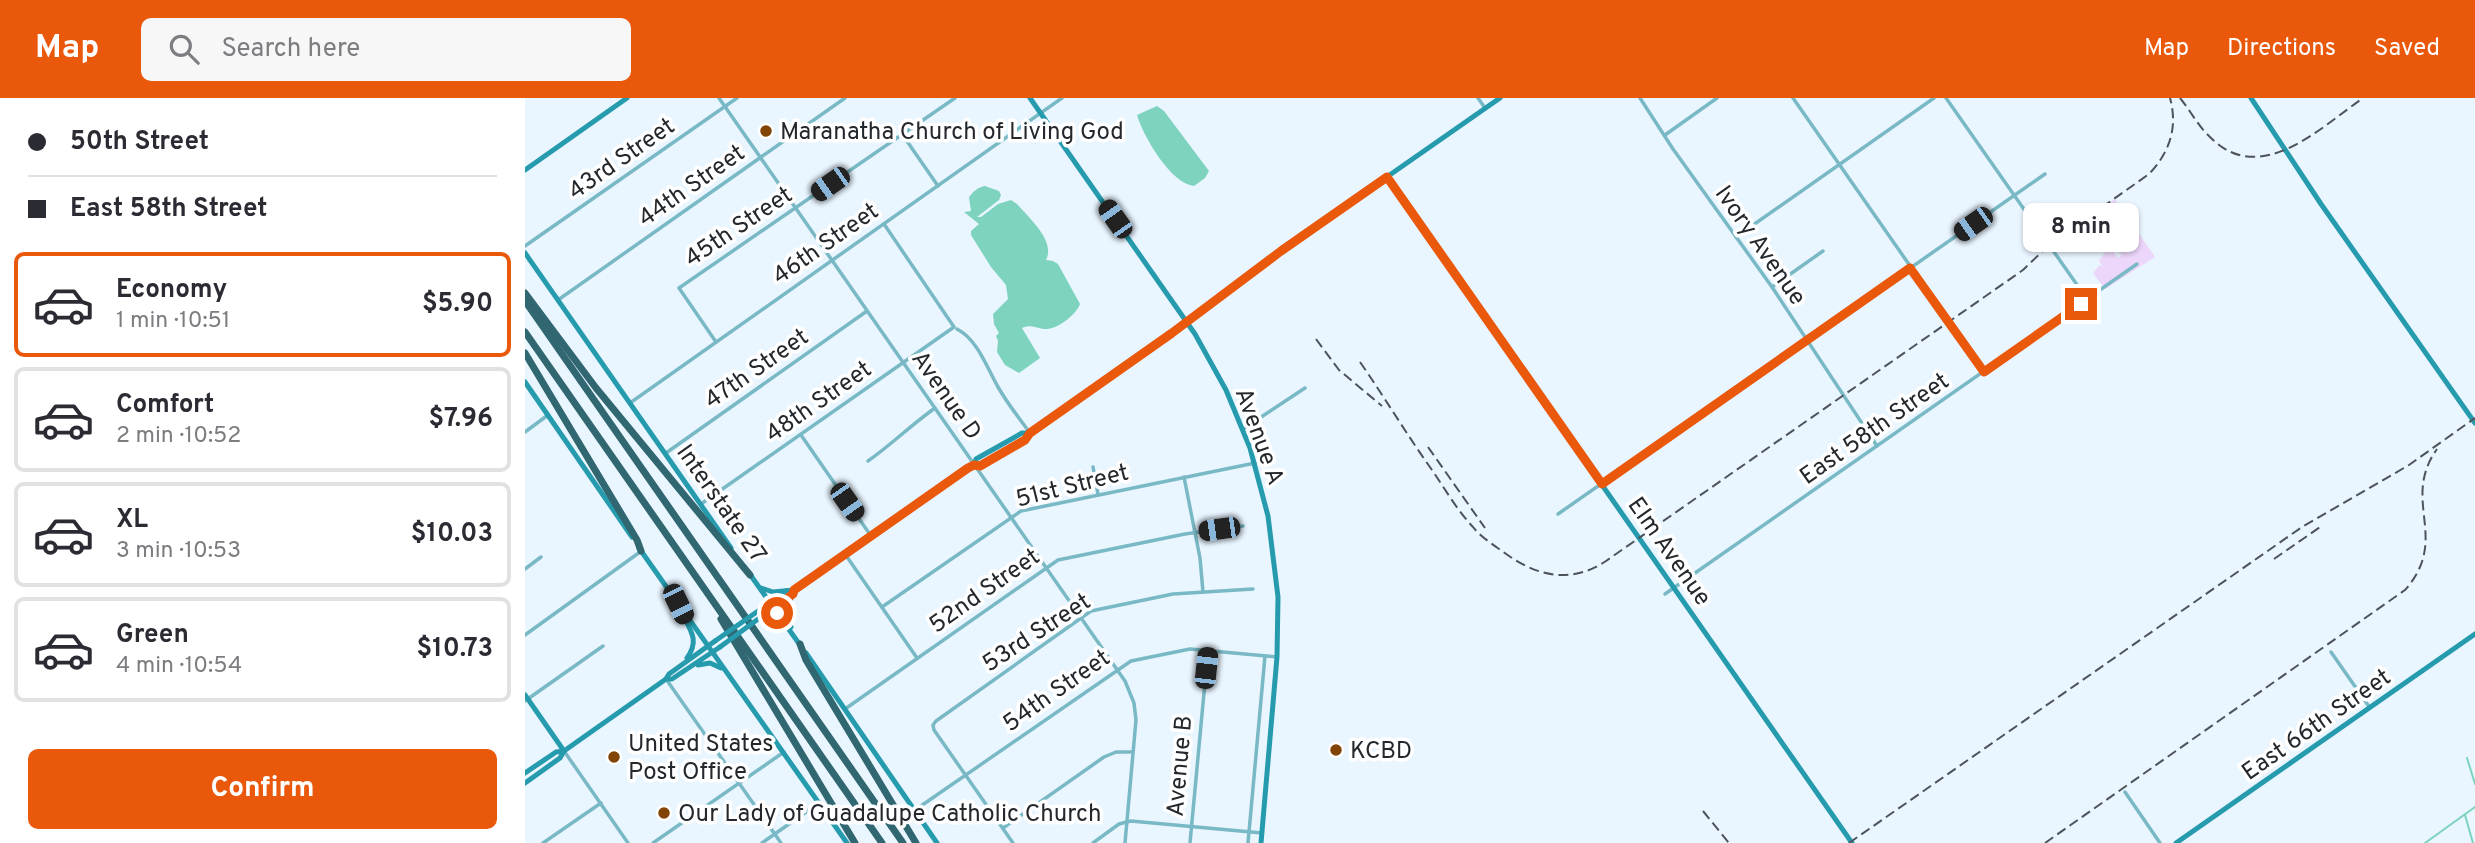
<!DOCTYPE html>
<meta charset="utf-8">
<style>
:root{--surface:#fff;--page:#f7f7f7;--text:#2b2b33;--muted:#7c7c81;--line:#e1e1e2;--accent:#ea580c}
body{margin:0;font-family:Overpass,sans-serif;background:var(--page);color:var(--text);height:100vh;display:flex;flex-direction:column;font-size:26px;white-space:nowrap}
*{box-sizing:border-box;margin:0}
p{font-size:23px;color:var(--muted)}
.icon{flex:none;width:38px;height:38px;fill:none;stroke:currentColor;stroke-width:2;stroke-linecap:round;stroke-linejoin:round}
.map{position:relative;flex:1;overflow:hidden}
.drawer{display:flex;flex-direction:column;background:var(--surface);width:525px}
.drawer>*{flex:none}
.banner{display:grid;align-content:center;height:154px;padding:0 28px;background:var(--surface)}
.end{position:absolute;width:32px;height:32px;margin:-16px;border:9px solid #ea580c;background:#fff;box-shadow:0 0 0 4px #fff}
.from{border-radius:50%}
.bubble{position:absolute;height:49px;border-radius:10px;background:var(--surface);box-shadow:0 2px 5px #0004;font-size:23px;font-weight:700;line-height:49px;text-align:center}
.car{position:absolute;width:21px;height:42px;margin:-21px -10px;border-radius:9px;box-shadow:0 0 5px 2px #0007;background:linear-gradient(#222 24%,#8ab4d8 0 40%,#222 0 76%,#8ab4d8 0 86%,#222 0)}
.banner b{display:flex;align-items:center;gap:24px;height:66px;font-size:26px}
.banner b+b{border-top:2px solid var(--line)}
.banner i{width:18px;height:18px;background:var(--text)}
ul{padding:0;list-style:none}
li{display:flex;align-items:center;gap:21px;height:105px;margin:0 14px 10px;padding:0 14px;border:4px solid var(--line);border-radius:10px}
li div{flex:1}
li b{display:block;font-size:26px}
li em{font-style:normal;font-weight:700}
li.current{border-color:var(--accent)}
li>.icon{width:63px;height:63px;stroke-width:1.5}
.button{display:flex;gap:14px;margin-top:auto;padding:14px 28px}
.button a{flex:1;height:80px;border-radius:10px;background:var(--accent);color:#fff;font-size:28px;font-weight:700;line-height:80px;text-align:center}
header{display:flex;align-items:center;gap:42px;box-sizing:border-box;height:98px;padding:0 35px;background:var(--accent);color:#fff}
header strong{font-size:33px}
nav{display:flex;gap:38px;margin-inline-start:auto;font-size:24px}
.search{width:490px;height:63px;background:var(--page);display:flex;align-items:center;gap:18px;box-sizing:border-box;padding:0 24px;border-radius:10px;color:var(--muted);font-size:26px}
main{display:flex;flex:1;min-height:0}
.map>svg:first-child{display:block}
.green{fill:#ecd6f9}
.water{fill:#7dd3bd}
.lines{fill:none;stroke-linecap:round;stroke-linejoin:round}
.stream{stroke:#7dd3bd;stroke-width:2}
.street{stroke:#79b9c5;stroke-width:3.5}
.secondary{stroke:#259bad;stroke-width:5}
.highway{stroke:#306771;stroke-width:7}
.rail{stroke:#4e5359;stroke-width:2;stroke-dasharray:10 5;stroke-linecap:butt}
.secondary-bridge{stroke:#259bad;stroke-width:5}
.route{stroke:#ea580c;stroke-width:9}
.poi-dot{fill:#824405;stroke:#fff;stroke-width:2.5}
.labels{text-anchor:middle;stroke-width:7;stroke-linejoin:round;paint-order:stroke}
.poi-label{font-size:24px;fill:#24282c;stroke:#fff;text-anchor:start}
.street-label{font-size:24px;fill:#24282c;stroke:#fff}
</style>
<header>
<strong>Map</strong>
<div class="search"><svg class="icon" aria-label="search" viewBox="0 0 24 24"><circle cx="10" cy="10" r="6"/><path d="M15 15l6 6"/></svg>Search here</div>
<nav><a>Map</a><a>Directions</a><a>Saved</a></nav>
</header>
<main>
<section class="drawer">
<div class="banner">
<b><i class="from"></i>50th Street</b>
<b><i></i>East 58th Street</b>
</div>
<ul>
<li class="current"><svg class="icon" aria-label="car" viewBox="0 0 24 24"><path d="M5 17H2v-5l4-1 3-4h7l3 4 3 1v5h-3M9 17h6M6 11h13"/><circle cx="7" cy="17" r="2"/><circle cx="17" cy="17" r="2"/></svg><div><b>Economy</b><p>1 min · 10:51</p></div><em>$5.90</em></li>
<li><svg class="icon" aria-label="car" viewBox="0 0 24 24"><path d="M5 17H2v-5l4-1 3-4h7l3 4 3 1v5h-3M9 17h6M6 11h13"/><circle cx="7" cy="17" r="2"/><circle cx="17" cy="17" r="2"/></svg><div><b>Comfort</b><p>2 min · 10:52</p></div><em>$7.96</em></li>
<li><svg class="icon" aria-label="car" viewBox="0 0 24 24"><path d="M5 17H2v-5l4-1 3-4h7l3 4 3 1v5h-3M9 17h6M6 11h13"/><circle cx="7" cy="17" r="2"/><circle cx="17" cy="17" r="2"/></svg><div><b>XL</b><p>3 min · 10:53</p></div><em>$10.03</em></li>
<li><svg class="icon" aria-label="car" viewBox="0 0 24 24"><path d="M5 17H2v-5l4-1 3-4h7l3 4 3 1v5h-3M9 17h6M6 11h13"/><circle cx="7" cy="17" r="2"/><circle cx="17" cy="17" r="2"/></svg><div><b>Green</b><p>4 min · 10:54</p></div><em>$10.73</em></li>
</ul>
<div class="button"><a>Confirm</a></div>
</section>
<div class="map">
<svg width="1950" height="745" viewBox="0 0 1950 745">
<rect width="100%" height="100%" fill="#e9f5ff"/>
<!-- green -->
<polygon class="green" points="1590,101 1630,159 1580,191 1568,175 1575,167 1579,170 1574,163 1584,149 1593,160 1597,157 1572,134 1549,150 1539,136"/>
<!-- water -->
<g class="water">
<path d="M632,8L639,13L684,73L680,80L669,88C646,86 618,38 612,17Z"/>
<path d="M460,88L474,93L476,97L474,102L452,119H456L473,106L486,102L492,106C504,120 531,143 521,162L528,163L533,166L555,206C551,217 532,232 519,231C510,230 505,226 497,230L515,260L494,275L480,267L472,254L473,243L471,238L474,235L469,226L468,216L483,201L481,187L466,169L446,137V133L454,126L439,114L446,113L444,99C448,94 453,89 460,88Z"/>
</g>
<g class="lines">
<!-- stream -->
<g class="stream">
<polyline points="1942,660 1950,686"/>
<polyline points="1940,717 1948,745"/>
<polyline points="1900,745 1950,709"/>
</g>
<!-- street -->
<g class="street">
<polyline points="194,0 600,583 609,605 611,622 600,745"/>
<polyline points="953,0 960,10"/>
<polyline points="1115,0 1148,51 1247,189 1352,348"/>
<polyline points="1268,0 1459,274"/>
<polyline points="1421,0 1562,201"/>
<polyline points="377,36 413,88"/>
<polyline points="1140,37 1192,0"/>
<polyline points="1211,139 1409,0"/>
<polyline points="0,148 212,0"/>
<polyline points="1247,189 1298,153"/>
<polyline points="33,202 320,0"/>
<path d="M432,231C453,242 462,270 473,289C482,305 494,320 505,335"/>
<polyline points="191,244 154,190 430,0"/>
<polyline points="105,305 537,0"/>
<polyline points="718,331 780,290"/>
<polyline points="0,334 23,317"/>
<polyline points="276,337 346,438"/>
<polyline points="141,355 342,213"/>
<path d="M343,363C366,347 386,327 410,310"/>
<polyline points="568,369 573,396"/>
<polyline points="659,379 675,460 678,494"/>
<polyline points="176,406 429,229 359,126"/>
<polyline points="1033,416 1520,76"/>
<polyline points="320,456 392,560"/>
<polyline points="0,471 16,459"/>
<polyline points="1140,496 1612,166"/>
<polyline points="357,509 496,413 730,365"/>
<polyline points="0,537 115,454"/>
<polyline points="1806,554 1845,610"/>
<polyline points="141,581 256,745"/>
<polyline points="0,603 78,548"/>
<polyline points="320,611 533,462 660,436 718,428"/>
<polyline points="39,653 103,745"/>
<polyline points="1600,694 1635,745"/>
<polyline points="390,712 606,563 665,551 752,559"/>
<polyline points="478,730 579,659 591,654 608,654"/>
<polyline points="18,745 76,705"/>
<polyline points="128,745 259,654"/>
<polyline points="237,745 294,705"/>
<polyline points="488,745 409,632 408,627 411,623 566,513 648,496 728,491"/>
<polyline points="568,745 594,726 606,723 737,735"/>
<polyline points="665,745 683,552"/>
<polyline points="723,745 740,558"/>
</g>
<!-- secondary -->
<g class="secondary">
<polyline points="505,0 670,236 701,292 725,350 743,418 753,499 752,559 736,745"/>
<polyline points="1726,0 1796,106 1950,325"/>
<polyline points="0,72 102,0"/>
<polyline points="862,79 1327,745"/>
<polyline points="0,155 206,450"/>
<polyline points="0,284 107,439"/>
<polyline points="449,367 455,367 500,342 505,335 647,235 783,134 975,0"/>
<polyline points="114,450 322,745"/>
<polyline points="224,475 275,547"/>
<polyline points="236,490 248,494 269,492"/>
<polyline points="236,511 261,493"/>
<polyline points="240,516 265,498"/>
<path d="M160,521C168,536 173,545 162,560"/>
<path d="M266,529C258,514 264,506 269,492L449,367L451,361L497,335H505"/>
<polyline points="281,555 412,745"/>
<polyline points="173,567 185,565 196,570"/>
<polyline points="141,581 147,581 195,549"/>
<polyline points="0,597 39,653"/>
<polyline points="0,675 31,654 39,653"/>
<polyline points="0,685 35,660 39,653 141,581 144,576 190,543"/>
<polyline points="1651,745 1950,536"/>
</g>
<!-- highway -->
<g class="highway">
<polyline points="0,195 71,290 225,477"/>
<polyline points="0,203 378,745"/>
<polyline points="0,234 357,745"/>
<polyline points="0,255 112,442 116,453"/>
<polyline points="196,521 330,745"/>
<polyline points="275,546 281,562 391,745"/>
</g>
<!-- rail -->
<g class="rail">
<path d="M1655,0C1665,12 1673,28 1685,39C1735,90 1795,30 1838,0"/>
<polyline points="791,241 814,272 857,308"/>
<path d="M835,264C860,300 882,337 907,372C920,391 932,412 948,429C956,439 967,446 977,453C1010,478 1045,487 1081,463L1498,172L1524,147L1624,76C1645,54 1653,29 1645,0"/>
<polyline points="903,349 960,430"/>
<polyline points="1749,461 1798,427"/>
<polyline points="1178,713 1204,745"/>
<polyline points="1324,745 1777,429 1884,367 1950,320"/>
<path d="M1520,745L1880,492C1926,440 1875,403 1912,351"/>
</g>
<!-- secondary-bridge -->
<g class="secondary-bridge">
<polyline points="190,543 236,511"/>
<polyline points="195,549 240,516"/>
</g>
</g>
<g class="lines">
<!-- route -->
<polyline class="route" points="252,515 249,510 268,496 269,492 443,370 449,367 455,368 500,342 505,335 647,235 756,153 862,79 1077,386 1385,170 1459,274 1556,206"/>
</g>
<!-- markers -->
<g class="poi-dot">
<circle cx="241" cy="33" r="7"/>
<circle cx="811" cy="652" r="7"/>
<circle cx="89" cy="659" r="7"/>
<circle cx="139" cy="715" r="7"/>
</g>
<g class="labels">
<!-- poi labels -->
<g class="poi-label">
<text x="255" y="41">Maranatha Church of Living God</text>
<text x="103" y="653">United States<tspan x="103" dy="28">Post Office</tspan></text>
<text x="825" y="660">KCBD</text>
<text x="153" y="723">Our Lady of Guadalupe Catholic Church</text>
</g>
<!-- street labels -->
<g class="street-label">
<text transform="translate(96 60) rotate(-35)" y="8">43rd Street</text>
<text transform="translate(166 87) rotate(-35)" y="8">44th Street</text>
<text transform="translate(213 128) rotate(-34)" y="8">45th Street</text>
<text transform="translate(300 145) rotate(-35)" y="8">46th Street</text>
<text transform="translate(1236 147) rotate(55)" y="8">Ivory Avenue</text>
<text transform="translate(231 270) rotate(-35)" y="8">47th Street</text>
<text transform="translate(422 297) rotate(55)" y="8">Avenue D</text>
<text transform="translate(293 303) rotate(-35)" y="8">48th Street</text>
<text transform="translate(1349 330) rotate(-35)" y="8">East 58th Street</text>
<text transform="translate(735 338) rotate(70)" y="8">Avenue A</text>
<text transform="translate(547 387) rotate(-14)" y="8">51st Street</text>
<text transform="translate(197 405) rotate(55)" y="8">Interstate 27</text>
<text transform="translate(1145 453) rotate(55)" y="8">Elm Avenue</text>
<text transform="translate(459 492) rotate(-35)" y="8">52nd Street</text>
<text transform="translate(511 534) rotate(-33)" y="8">53rd Street</text>
<text transform="translate(531 592) rotate(-35)" y="8">54th Street</text>
<text transform="translate(1791 626) rotate(-35)" y="8">East 66th Street</text>
<text transform="translate(654 668) rotate(-85)" y="8">Avenue B</text>
</g>
</g>
</svg>
<i class="end from" style="left:252px;top:515px"></i>
<i class="end" style="left:1556px;top:206px"></i>
<div class="bubble" style="left:1498px;top:105px;width:116px">8 min</div>
<i class="car" style="left:305px;top:86px;rotate:235deg"></i>
<i class="car" style="left:590px;top:121px;rotate:325deg"></i>
<i class="car" style="left:1448px;top:126px;rotate:235deg"></i>
<i class="car" style="left:322px;top:404px;rotate:145deg"></i>
<i class="car" style="left:694px;top:431px;rotate:262deg"></i>
<i class="car" style="left:153px;top:506px;rotate:154deg"></i>
<i class="car" style="left:681px;top:570px;rotate:6deg"></i>
</div>
</main>
